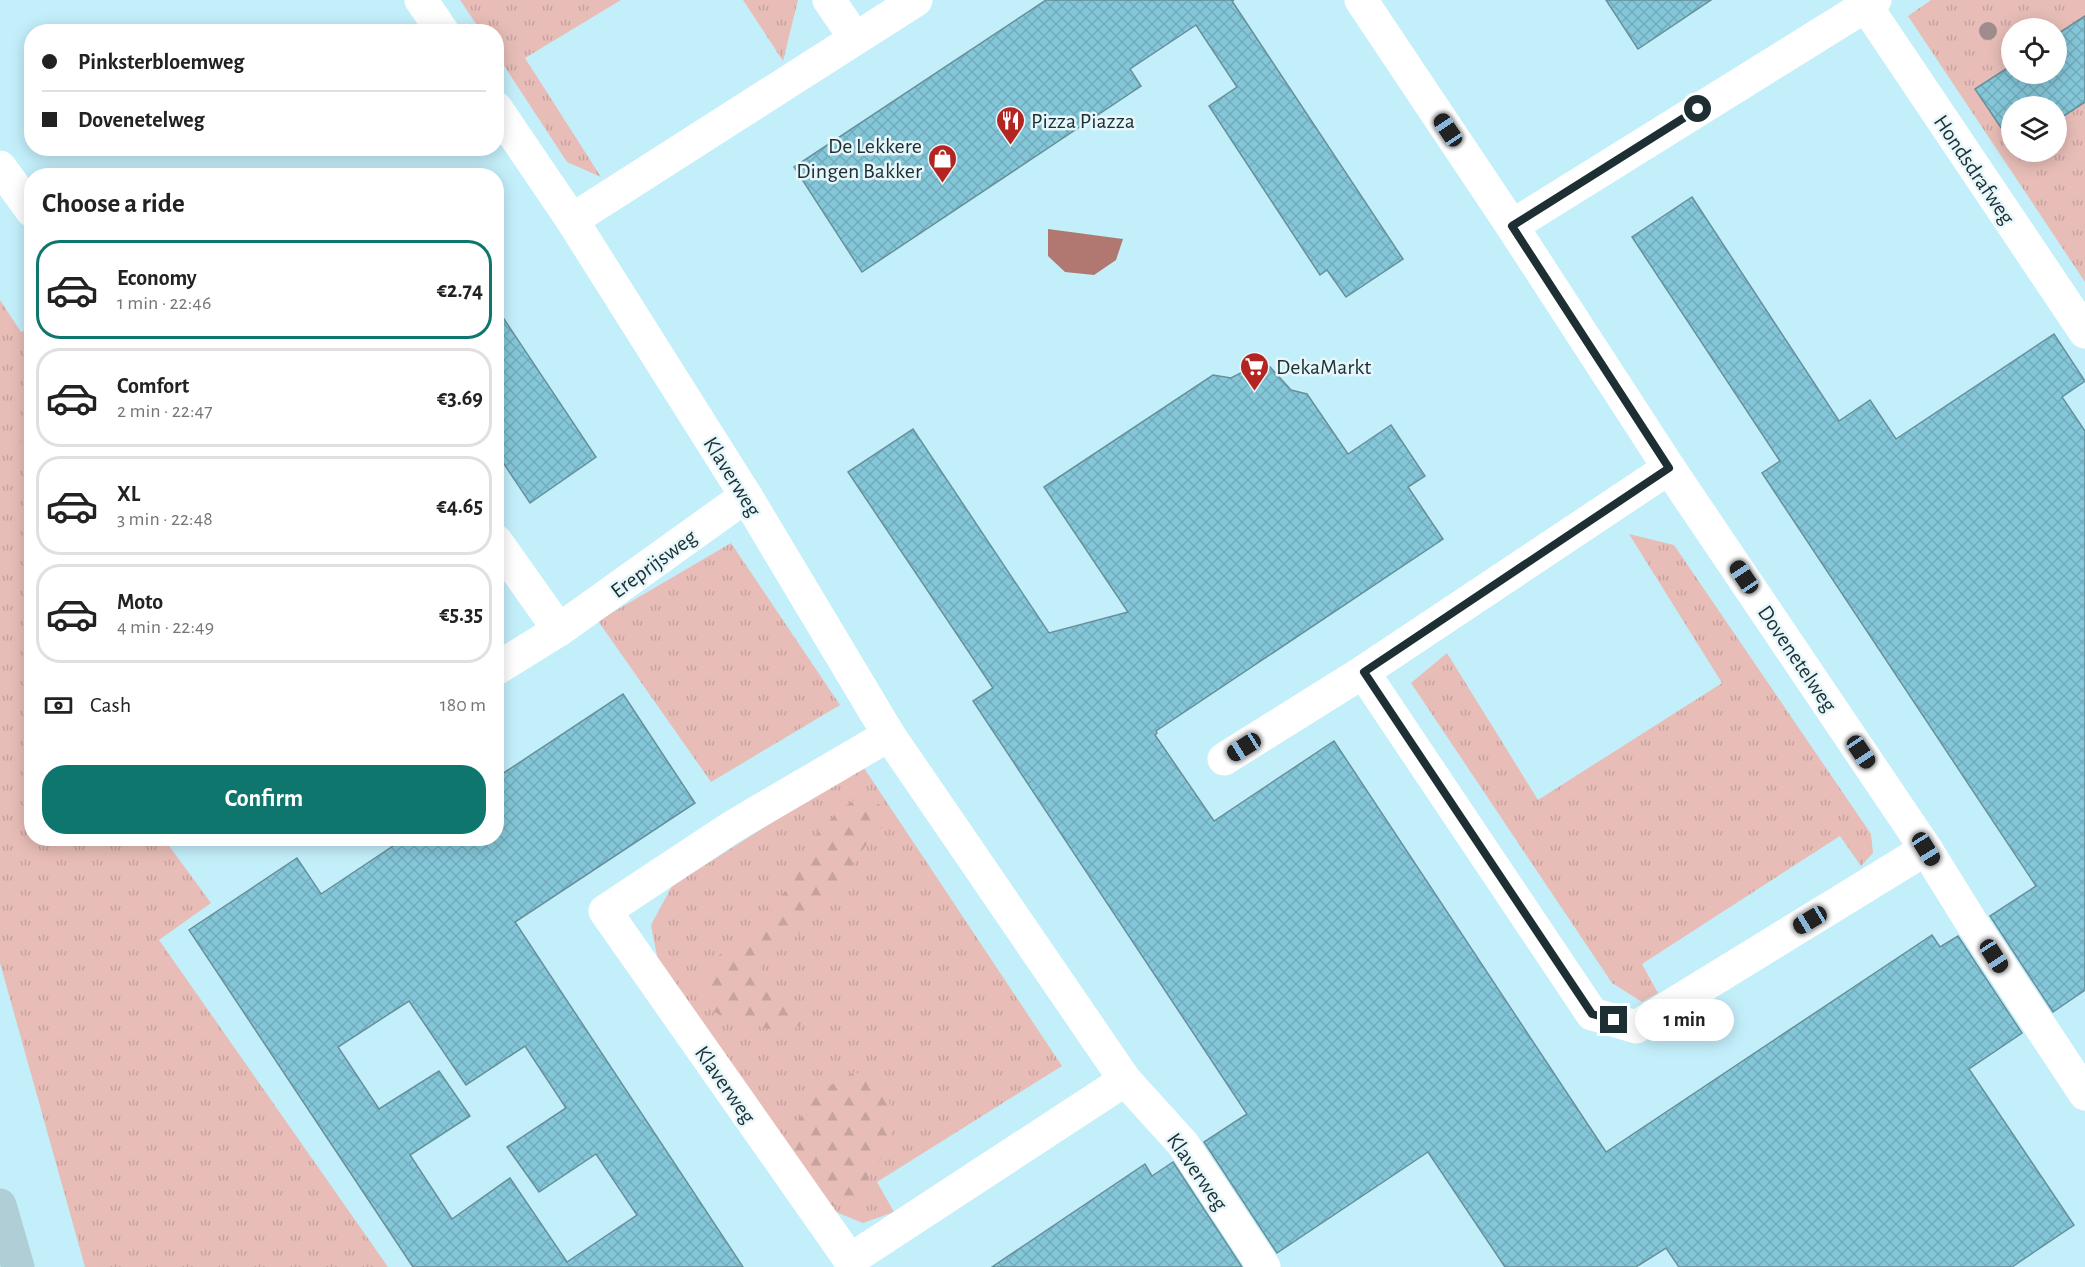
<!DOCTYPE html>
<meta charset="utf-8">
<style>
:root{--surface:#fff;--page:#f6f6f6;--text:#222;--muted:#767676;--line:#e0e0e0;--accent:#0f766e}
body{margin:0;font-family:"Alegreya Sans",sans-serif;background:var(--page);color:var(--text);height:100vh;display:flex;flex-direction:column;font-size:22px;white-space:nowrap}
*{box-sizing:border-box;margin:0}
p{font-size:20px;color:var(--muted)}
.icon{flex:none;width:33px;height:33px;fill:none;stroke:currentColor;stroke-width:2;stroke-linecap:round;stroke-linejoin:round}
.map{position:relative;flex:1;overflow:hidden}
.panel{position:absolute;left:24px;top:168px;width:480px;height:678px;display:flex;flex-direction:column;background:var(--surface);border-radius:24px;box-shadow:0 3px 15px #0003}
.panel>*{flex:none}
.guide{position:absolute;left:24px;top:24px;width:480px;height:132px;border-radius:24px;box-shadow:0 3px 15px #0003;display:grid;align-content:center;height:132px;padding:0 18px;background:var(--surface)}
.fabs{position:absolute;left:2001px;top:18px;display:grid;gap:12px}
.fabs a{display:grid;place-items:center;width:66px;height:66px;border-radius:50%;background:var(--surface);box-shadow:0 3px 15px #0003;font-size:30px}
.end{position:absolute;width:27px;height:27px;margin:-14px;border:8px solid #1e2f33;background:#fff;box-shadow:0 0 0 3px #fff}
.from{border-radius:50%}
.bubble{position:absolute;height:42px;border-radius:21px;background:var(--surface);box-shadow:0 3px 15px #0003;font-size:20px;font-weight:600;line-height:42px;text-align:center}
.car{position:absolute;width:18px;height:36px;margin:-18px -9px;border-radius:8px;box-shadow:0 0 4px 2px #0007;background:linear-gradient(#222 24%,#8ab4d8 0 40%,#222 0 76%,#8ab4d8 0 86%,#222 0)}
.guide b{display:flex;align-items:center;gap:21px;height:57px;font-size:22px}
.guide b+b{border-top:2px solid var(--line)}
.guide i{width:15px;height:15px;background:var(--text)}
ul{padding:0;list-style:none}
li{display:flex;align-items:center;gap:18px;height:99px;margin:0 12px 9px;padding:0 6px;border:3px solid var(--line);border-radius:24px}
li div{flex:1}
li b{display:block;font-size:22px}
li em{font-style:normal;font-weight:600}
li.active{border-color:var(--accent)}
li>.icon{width:54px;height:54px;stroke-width:1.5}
h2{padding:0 18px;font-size:27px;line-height:72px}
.pay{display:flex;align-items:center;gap:15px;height:66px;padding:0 18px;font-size:22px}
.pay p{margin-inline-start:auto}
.primary-button{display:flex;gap:12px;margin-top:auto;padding:12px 18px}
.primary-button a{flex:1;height:69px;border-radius:24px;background:var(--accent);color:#fff;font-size:24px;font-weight:600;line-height:69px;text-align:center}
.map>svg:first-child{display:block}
.grass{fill:url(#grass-tufts);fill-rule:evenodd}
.forest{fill:url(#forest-firs)}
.park{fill:#e8bdb7}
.water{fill:#b17871}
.building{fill:url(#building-cross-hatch);stroke:#67909b;stroke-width:1.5;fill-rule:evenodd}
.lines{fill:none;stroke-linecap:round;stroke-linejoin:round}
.street{stroke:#fff;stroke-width:33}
.secondary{stroke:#afced5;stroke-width:33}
.tree{fill:#a08b8d}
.route{stroke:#1e2f33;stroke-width:8}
.labels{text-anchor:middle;stroke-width:5;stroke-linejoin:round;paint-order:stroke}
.poi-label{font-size:22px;fill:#1e2f33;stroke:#e6f7fc;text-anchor:start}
.street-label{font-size:22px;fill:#1e2f33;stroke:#e6f7fc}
</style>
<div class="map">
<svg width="2085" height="1267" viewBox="0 0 2085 1267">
<defs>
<pattern id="grass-tufts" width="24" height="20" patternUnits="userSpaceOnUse" patternTransform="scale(1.5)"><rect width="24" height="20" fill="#e8bdb7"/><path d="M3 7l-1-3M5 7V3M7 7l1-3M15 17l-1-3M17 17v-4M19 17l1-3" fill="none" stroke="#c7a39e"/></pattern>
<pattern id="forest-firs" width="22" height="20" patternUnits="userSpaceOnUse" patternTransform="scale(1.5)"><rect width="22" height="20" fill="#e8bdb7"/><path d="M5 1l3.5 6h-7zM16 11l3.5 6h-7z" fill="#c7a39e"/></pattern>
<pattern id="building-cross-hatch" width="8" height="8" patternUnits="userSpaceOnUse" patternTransform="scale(1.5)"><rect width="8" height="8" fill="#84c7d9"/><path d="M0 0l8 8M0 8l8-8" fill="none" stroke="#72abbb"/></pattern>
</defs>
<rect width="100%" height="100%" fill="#c3effb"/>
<!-- grass -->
<g class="grass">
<polygon points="460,0 621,0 525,58 601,177 567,162 497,55 496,32 481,31"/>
<polygon points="743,0 798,0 783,61"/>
<path d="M1931,0H2085V282L1908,16ZM2012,28H2056V74H2012ZM2012,106H2056V152H2012Z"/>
<polygon points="0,300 21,332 31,329 32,838 164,839 211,903 159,940 388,1267 85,1267 0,963"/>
<polygon points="1629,534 1674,545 1871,834 1873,853 1861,866 1840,836 1642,964 1658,993 1642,1002 1612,983 1411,683 1447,653 1538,800 1722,683"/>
<polygon points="731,543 840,705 711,782 598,621"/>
<polygon points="862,765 1062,1066 877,1182 894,1212 863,1223 826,1208 658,961 651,925 672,886"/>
</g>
<!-- forest -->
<g class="forest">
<path d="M857,798C875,798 882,804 890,819L866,845L842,880L828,905L803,930L760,966L767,987C784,996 796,1004 802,1023L789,1033L727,1020L709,1008L699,982L719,955L753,935L788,887L798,862L809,843L837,812Z"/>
<path d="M855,1072L887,1091L894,1127L884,1154L855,1199L826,1208L788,1153C801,1105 811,1094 855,1072Z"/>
</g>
<!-- park -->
<polygon class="park" points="31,436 31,475 14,446"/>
<!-- water -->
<polygon class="water" points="1048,229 1123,239 1116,260 1094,275 1065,272 1048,256"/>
<!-- building -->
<g class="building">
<polygon points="1046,0 1234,0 1232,1 1403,259 1346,297 1327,270 1320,275 1209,106 1237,87 1196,25 1130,69 1141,86 862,272 794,167"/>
<polygon points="1606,0 1711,0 1638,49"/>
<polygon points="2085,16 2085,102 2056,121 2056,106 2012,106 2012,144 1975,89 2012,65 2012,74 2056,74 2056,35"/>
<polygon points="1692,197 1839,421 1870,400 1896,439 2054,334 2085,381 2062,397 2085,431 2085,990 2053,1012 1990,916 2036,886 1762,473 1780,461 1632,237"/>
<polygon points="496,307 596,457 530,503 496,452"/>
<polygon points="1258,364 1270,367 1291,390 1307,394 1348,454 1391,425 1425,476 1408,487 1443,539 1156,731 1157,733 1155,735 1214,821 1334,741 1606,1152 1932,935 1940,947 1958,936 2022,1033 1969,1069 2074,1225 2012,1267 1679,1267 1666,1248 1636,1267 1505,1267 1428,1152 1277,1253 1204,1142 1247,1114 973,701 993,688 848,472 913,429 1049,633 1128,612 1044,487 1213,375 1231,378"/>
<path d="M623,694L695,803L515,922L743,1267H413L189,930L297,858L321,894L405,838H496V778ZM409,1001L466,1085L525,1046L566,1108L507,1147L539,1192L596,1154L637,1215L567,1262L510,1178L452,1219L410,1155L470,1116L439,1071L379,1109L338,1047Z"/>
<polygon points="1173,1162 1242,1267 992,1267 1145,1164 1152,1176"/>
</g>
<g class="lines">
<!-- street -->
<g class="street">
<polyline points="421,0 443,32"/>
<polyline points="829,0 855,38"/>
<polyline points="1361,0 1512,226 1669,468 1926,849 1970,920 2085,1094"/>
<polyline points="1866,6 2085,332"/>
<polyline points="496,108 572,220 746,496 889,735 1125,1080 1183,1144 1264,1267"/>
<polyline points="0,167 32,211"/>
<polyline points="572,220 916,0"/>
<polyline points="1512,226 1875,0"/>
<polyline points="496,541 559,630"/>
<polyline points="496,669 559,630 746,496"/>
<polyline points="1363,672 1592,1014 1636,1027 1926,849"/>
<polyline points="889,735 732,827 605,911 850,1260 1125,1080"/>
<polyline points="1224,759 1363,672 1669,468"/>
</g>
<!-- secondary -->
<polyline class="secondary" points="0,1205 18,1267"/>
</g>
<!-- trees -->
<circle class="tree" cx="1988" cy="31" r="9"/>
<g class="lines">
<!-- route -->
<polyline class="route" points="1614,1020 1592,1014 1364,672 1669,468 1512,226 1698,109"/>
</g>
<!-- icons -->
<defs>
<symbol id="restaurant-pin" viewBox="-11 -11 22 30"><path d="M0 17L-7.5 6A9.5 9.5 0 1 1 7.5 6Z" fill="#b42421" stroke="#e6f7fc"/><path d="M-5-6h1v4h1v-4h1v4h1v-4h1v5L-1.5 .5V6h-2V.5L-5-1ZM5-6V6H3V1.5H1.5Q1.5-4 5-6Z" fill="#fff"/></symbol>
<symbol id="shop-pin" viewBox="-11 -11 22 30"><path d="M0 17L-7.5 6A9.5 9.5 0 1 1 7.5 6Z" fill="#b42421" stroke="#e6f7fc"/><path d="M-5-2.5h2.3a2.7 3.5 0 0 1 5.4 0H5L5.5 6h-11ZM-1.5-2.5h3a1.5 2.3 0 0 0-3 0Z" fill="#fff"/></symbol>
<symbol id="supermarket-pin" viewBox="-11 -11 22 30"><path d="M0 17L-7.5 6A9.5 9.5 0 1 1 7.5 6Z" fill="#b42421" stroke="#e6f7fc"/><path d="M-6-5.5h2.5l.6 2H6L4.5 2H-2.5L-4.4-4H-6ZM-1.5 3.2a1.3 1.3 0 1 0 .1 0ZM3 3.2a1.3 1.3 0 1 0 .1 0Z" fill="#fff"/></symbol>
</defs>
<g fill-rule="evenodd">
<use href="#restaurant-pin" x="994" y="104" width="33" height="45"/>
<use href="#shop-pin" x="926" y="142" width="33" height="45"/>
<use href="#supermarket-pin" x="1238" y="350" width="33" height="45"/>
</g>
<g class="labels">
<!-- poi labels -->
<g class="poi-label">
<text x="1031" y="128">Pizza Piazza</text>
<text x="922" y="153" text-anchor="end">De Lekkere<tspan x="922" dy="25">Dingen Bakker</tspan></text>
<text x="1276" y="374">DekaMarkt</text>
</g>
<!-- street labels -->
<g class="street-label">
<text transform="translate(1975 169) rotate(56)" y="8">Hondsdrafweg</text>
<text transform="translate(733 476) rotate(58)" y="8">Klaverweg</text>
<text transform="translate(653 563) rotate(-36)" y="8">Ereprijsweg</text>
<text transform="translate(1798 658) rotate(56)" y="8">Dovenetelweg</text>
<text transform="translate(726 1084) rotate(55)" y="8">Klaverweg</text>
<text transform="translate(1198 1171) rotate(55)" y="8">Klaverweg</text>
</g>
</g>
</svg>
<div class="fabs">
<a><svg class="icon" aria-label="locate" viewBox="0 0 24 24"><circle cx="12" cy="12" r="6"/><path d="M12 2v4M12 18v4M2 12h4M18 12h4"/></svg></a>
<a><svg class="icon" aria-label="layers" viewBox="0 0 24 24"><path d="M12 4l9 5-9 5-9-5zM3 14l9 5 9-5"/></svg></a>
</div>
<i class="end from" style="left:1698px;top:109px"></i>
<i class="end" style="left:1614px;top:1020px"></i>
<div class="bubble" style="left:1635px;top:999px;width:99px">1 min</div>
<i class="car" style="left:1448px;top:130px;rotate:326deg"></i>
<i class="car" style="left:1744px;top:577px;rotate:326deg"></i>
<i class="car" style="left:1244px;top:747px;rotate:238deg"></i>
<i class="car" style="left:1861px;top:752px;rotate:146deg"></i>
<i class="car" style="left:1926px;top:849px;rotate:148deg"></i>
<i class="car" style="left:1810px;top:920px;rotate:239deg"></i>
<i class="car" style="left:1994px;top:956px;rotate:147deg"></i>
<div class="guide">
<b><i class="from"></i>Pinksterbloemweg</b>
<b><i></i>Dovenetelweg</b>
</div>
<section class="panel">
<h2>Choose a ride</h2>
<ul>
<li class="active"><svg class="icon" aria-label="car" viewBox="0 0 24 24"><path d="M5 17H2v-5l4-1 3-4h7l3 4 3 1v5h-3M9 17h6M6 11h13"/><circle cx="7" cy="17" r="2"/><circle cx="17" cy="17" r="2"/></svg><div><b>Economy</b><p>1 min · 22:46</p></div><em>€2.74</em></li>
<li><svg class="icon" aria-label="car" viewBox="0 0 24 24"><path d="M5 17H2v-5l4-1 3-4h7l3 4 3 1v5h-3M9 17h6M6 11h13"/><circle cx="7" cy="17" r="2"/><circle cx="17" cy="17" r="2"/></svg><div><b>Comfort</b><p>2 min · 22:47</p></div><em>€3.69</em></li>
<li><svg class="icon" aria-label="car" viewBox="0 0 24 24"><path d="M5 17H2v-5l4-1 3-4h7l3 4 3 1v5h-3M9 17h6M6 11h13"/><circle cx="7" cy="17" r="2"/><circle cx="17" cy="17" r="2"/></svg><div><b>XL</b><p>3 min · 22:48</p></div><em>€4.65</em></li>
<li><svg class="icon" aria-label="car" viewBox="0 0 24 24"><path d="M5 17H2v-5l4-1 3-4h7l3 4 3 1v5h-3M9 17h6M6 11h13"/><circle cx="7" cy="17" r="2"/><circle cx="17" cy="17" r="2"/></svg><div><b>Moto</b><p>4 min · 22:49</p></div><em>€5.35</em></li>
</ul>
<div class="pay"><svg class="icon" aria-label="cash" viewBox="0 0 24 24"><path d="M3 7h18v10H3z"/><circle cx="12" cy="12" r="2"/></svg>Cash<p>180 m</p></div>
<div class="primary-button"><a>Confirm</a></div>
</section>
</div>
